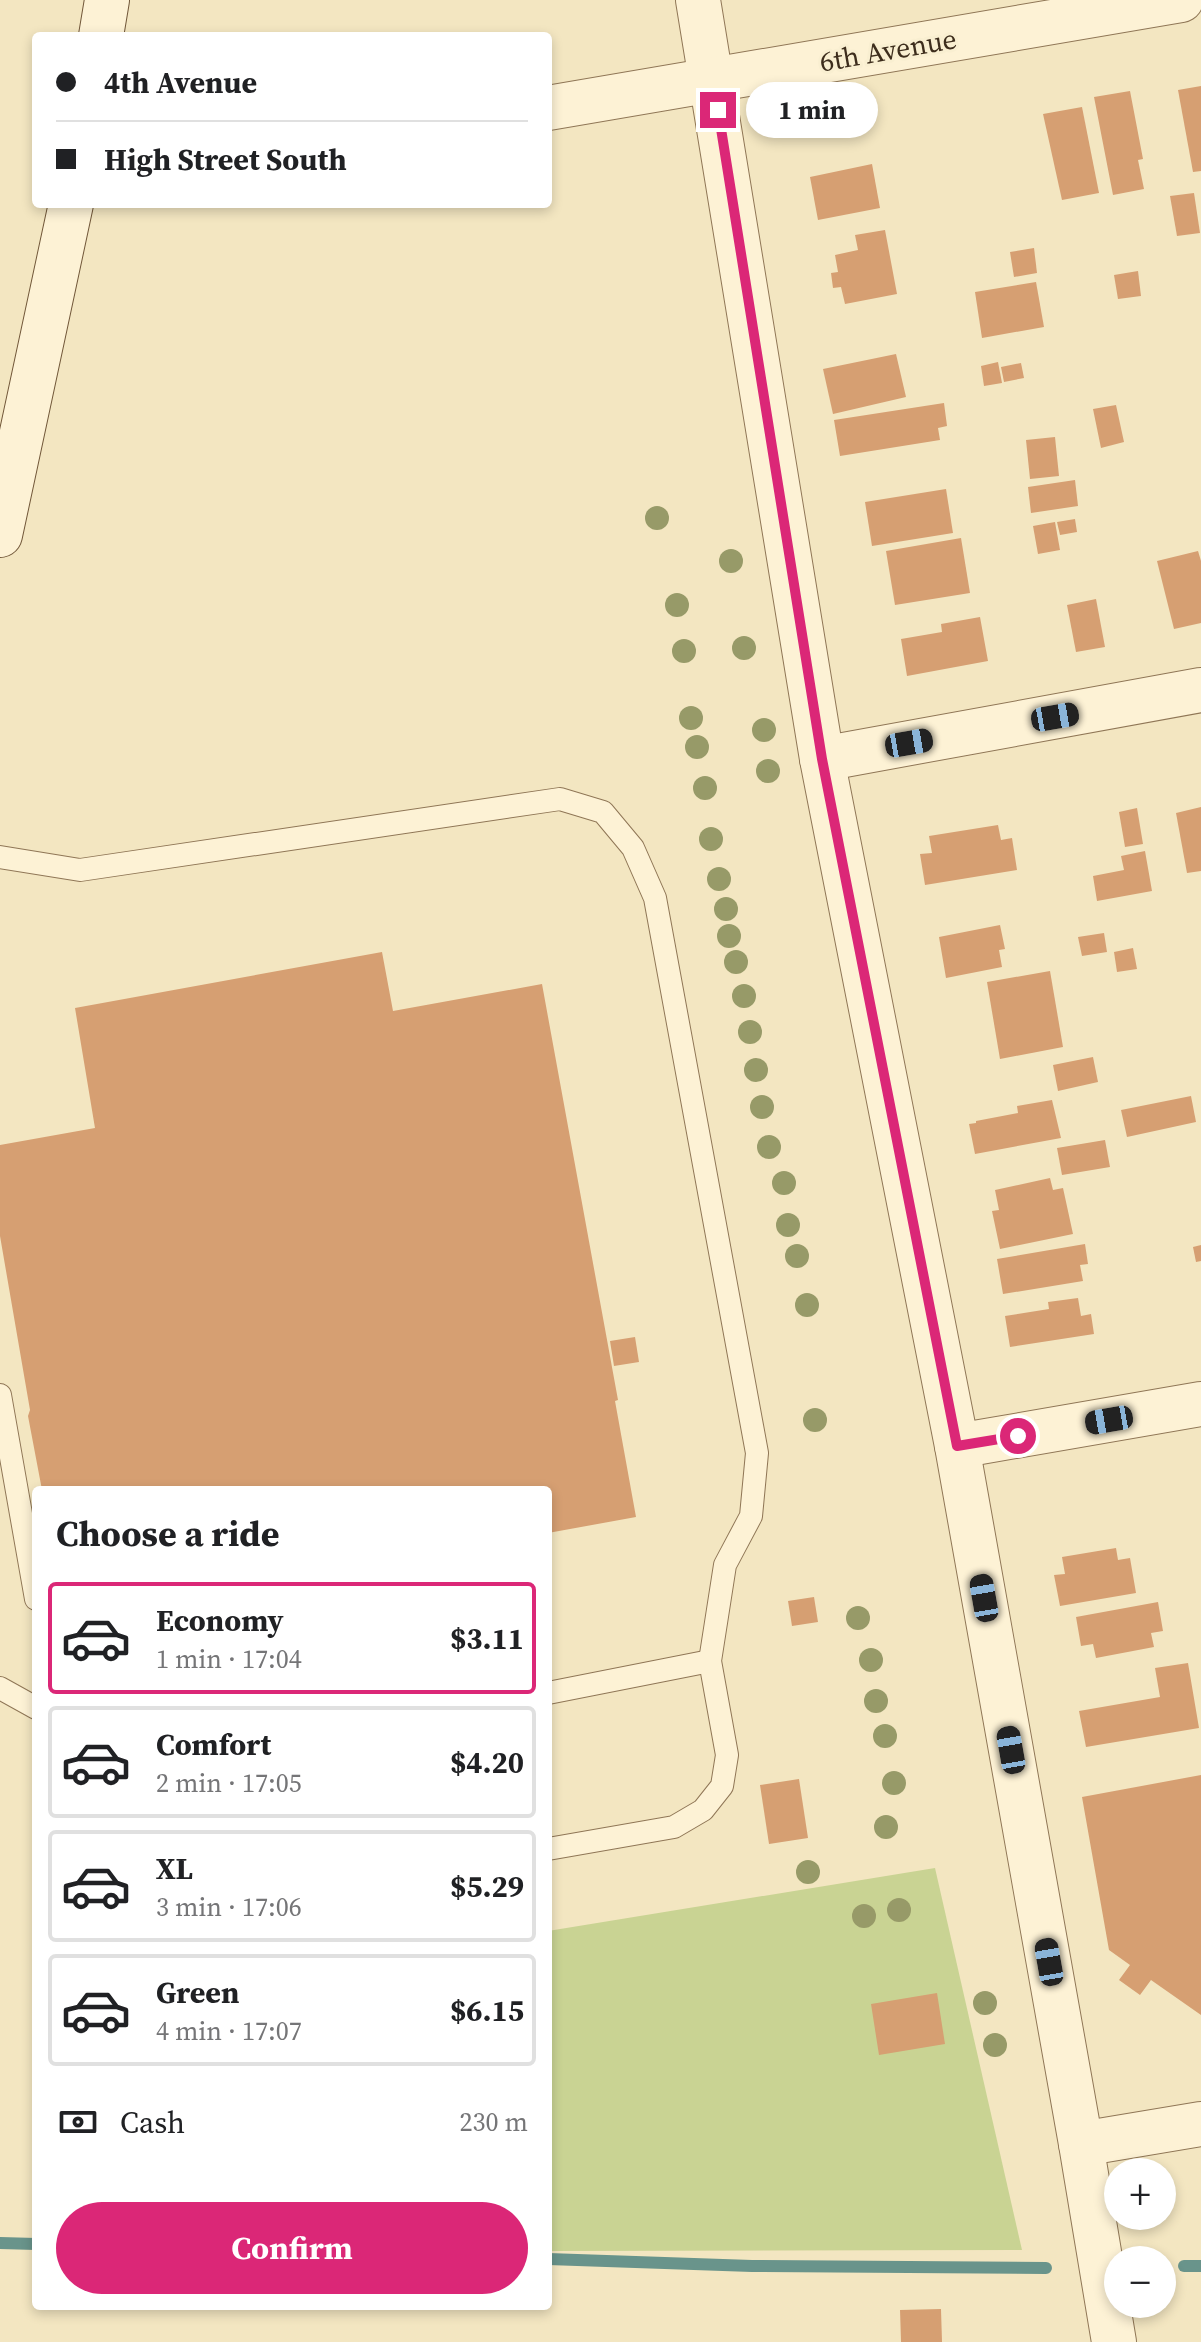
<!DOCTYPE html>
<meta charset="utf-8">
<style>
:root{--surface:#fff;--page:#f6f6f6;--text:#202124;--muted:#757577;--line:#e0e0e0;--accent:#db2777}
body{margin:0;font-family:"Source Serif 4",serif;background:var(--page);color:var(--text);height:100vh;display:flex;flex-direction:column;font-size:30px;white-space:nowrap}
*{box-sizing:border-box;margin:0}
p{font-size:26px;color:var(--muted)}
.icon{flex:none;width:44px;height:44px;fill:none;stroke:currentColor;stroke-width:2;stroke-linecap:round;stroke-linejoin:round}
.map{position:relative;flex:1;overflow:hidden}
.panel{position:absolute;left:32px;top:1486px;width:520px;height:824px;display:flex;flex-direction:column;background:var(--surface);border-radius:8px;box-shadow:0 4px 12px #0003}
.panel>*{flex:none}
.guide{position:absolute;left:32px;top:32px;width:520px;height:176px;border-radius:8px;box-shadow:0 4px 12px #0003;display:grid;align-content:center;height:176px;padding:0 24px;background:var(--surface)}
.tools{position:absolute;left:1104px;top:2158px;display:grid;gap:16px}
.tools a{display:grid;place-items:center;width:72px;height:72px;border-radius:50%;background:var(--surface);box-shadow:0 4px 12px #0003;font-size:40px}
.end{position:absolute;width:36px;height:36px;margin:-18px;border:10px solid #db2777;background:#fff;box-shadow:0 0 0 4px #fff}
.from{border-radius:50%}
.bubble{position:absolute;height:56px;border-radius:28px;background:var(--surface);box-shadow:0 4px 12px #0003;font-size:26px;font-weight:700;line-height:56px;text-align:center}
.car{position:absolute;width:24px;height:48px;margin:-24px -12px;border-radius:10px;box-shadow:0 0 6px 2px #0007;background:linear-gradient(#222 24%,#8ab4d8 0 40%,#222 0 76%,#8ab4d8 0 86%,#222 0)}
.guide b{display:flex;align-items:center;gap:28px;height:76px;font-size:30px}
.guide b+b{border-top:2px solid var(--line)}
.guide i{width:20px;height:20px;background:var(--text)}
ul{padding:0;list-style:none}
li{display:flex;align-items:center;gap:24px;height:112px;margin:0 16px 12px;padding:0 8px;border:4px solid var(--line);border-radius:8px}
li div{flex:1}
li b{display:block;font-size:30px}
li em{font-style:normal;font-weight:700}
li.current{border-color:var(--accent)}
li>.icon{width:72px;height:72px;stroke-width:1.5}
h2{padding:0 24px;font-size:36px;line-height:96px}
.pay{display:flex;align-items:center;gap:20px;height:88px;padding:0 24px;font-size:30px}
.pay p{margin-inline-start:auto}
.primary-button{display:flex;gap:16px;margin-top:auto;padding:16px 24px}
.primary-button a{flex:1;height:92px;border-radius:48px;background:var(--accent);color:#fff;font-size:32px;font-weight:700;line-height:92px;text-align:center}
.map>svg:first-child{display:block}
.green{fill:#c9d393}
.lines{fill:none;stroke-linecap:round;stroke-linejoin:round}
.stream{stroke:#69948b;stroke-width:12}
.building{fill:#d69f72}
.service-casing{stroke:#8f7656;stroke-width:24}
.minor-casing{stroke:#8f7656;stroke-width:46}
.secondary-casing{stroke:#715739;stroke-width:46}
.service{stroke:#fdf2d5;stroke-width:22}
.minor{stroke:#fdf2d5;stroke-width:44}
.secondary{stroke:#fdf2d5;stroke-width:44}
.tree{fill:#979a68}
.route{stroke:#db2777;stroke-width:10}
.labels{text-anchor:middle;stroke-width:6;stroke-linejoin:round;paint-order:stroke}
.street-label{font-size:28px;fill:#3d2d1c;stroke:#f9efd1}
</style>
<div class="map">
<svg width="1201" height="2342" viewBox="0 0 1201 2342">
<rect width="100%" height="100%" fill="#f3e6c1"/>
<!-- green -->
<polygon class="green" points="935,1868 1022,2250 548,2251 548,1931"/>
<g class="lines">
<!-- stream -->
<g class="stream">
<polyline points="0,2243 36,2244"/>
<polyline points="548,2259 752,2266 1046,2268"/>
<polyline points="1184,2266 1201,2266"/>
</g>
</g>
<!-- building -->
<g class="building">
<polygon points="1201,86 1201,171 1193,172 1178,90"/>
<polygon points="1130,91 1143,159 1138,160 1144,189 1113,195 1094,97"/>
<polygon points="1082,107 1099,193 1062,200 1043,114"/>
<polygon points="872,164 880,208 818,220 810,177"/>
<polygon points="1194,193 1200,233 1177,236 1170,196"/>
<polygon points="885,230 897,294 845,304 841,287 833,288 831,273 838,272 835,255 858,250 855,235"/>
<polygon points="1034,248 1037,273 1014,277 1010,252"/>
<polygon points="1138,271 1141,296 1118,299 1114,275"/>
<polygon points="1036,282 1044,327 982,338 975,292"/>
<polygon points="896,354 906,397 833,414 823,369"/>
<polygon points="998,362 1002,383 984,386 981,366"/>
<polygon points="1021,363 1024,378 1004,382 1001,367"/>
<polygon points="944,403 947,426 938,428 940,440 840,456 834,420"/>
<polygon points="1116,405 1124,442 1101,448 1093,409"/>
<polygon points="1055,437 1059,476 1030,479 1026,440"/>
<polygon points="1075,480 1078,506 1031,513 1028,487"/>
<polygon points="946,489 953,533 872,546 865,502"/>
<polygon points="1075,519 1077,532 1060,535 1057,522"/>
<polygon points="1055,522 1060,550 1038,554 1033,526"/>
<polygon points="961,538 970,593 895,605 886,551"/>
<polygon points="1198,551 1201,561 1201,623 1174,629 1157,561"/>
<polygon points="1096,599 1105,647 1076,652 1067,605"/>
<polygon points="980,617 988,661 907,676 901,639 942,632 941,624"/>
<polygon points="1201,807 1201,871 1187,873 1176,813"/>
<polygon points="1137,808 1143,844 1125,847 1119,812"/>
<polygon points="998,825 1001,840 1012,838 1017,870 925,885 920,854 932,853 929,836"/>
<polygon points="1145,851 1152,891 1097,901 1093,876 1124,870 1121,856"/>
<polygon points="1000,925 1005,949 999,950 1002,967 946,978 939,937"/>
<polygon points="1104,933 1107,952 1082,956 1078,937"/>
<polygon points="1133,948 1137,969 1117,972 1114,952"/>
<polygon points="382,952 393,1011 542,984 618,1400 615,1401 636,1517 548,1533 548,1490 42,1490 28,1416 30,1410 0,1236 0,1145 95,1128 75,1008"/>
<polygon points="1050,971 1063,1047 1000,1059 987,982"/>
<polygon points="1093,1057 1098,1082 1058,1091 1053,1065"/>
<polygon points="1191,1096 1196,1122 1127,1137 1121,1110"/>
<polygon points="1052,1100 1061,1138 975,1154 969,1124 976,1123 976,1121 1018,1113 1017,1106"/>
<polygon points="1105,1140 1110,1167 1062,1175 1057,1148"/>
<polygon points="1050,1178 1053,1190 1063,1188 1073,1234 1000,1249 992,1211 999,1210 995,1190"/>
<polygon points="1085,1244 1088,1264 1080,1265 1083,1281 1003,1294 997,1259"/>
<polygon points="1201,1245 1201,1261 1196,1262 1193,1247"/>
<polygon points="1078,1298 1081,1316 1091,1314 1094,1334 1010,1347 1005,1316 1049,1309 1048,1302"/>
<polygon points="635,1337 639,1362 614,1366 610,1341"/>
<polygon points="1116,1548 1118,1560 1130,1558 1136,1593 1060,1606 1054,1575 1065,1574 1062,1557"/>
<polygon points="814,1597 818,1622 792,1626 788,1601"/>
<polygon points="1158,1602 1163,1631 1151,1633 1154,1647 1096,1658 1093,1644 1081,1646 1076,1617"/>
<polygon points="1188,1663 1199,1728 1086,1747 1079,1711 1160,1697 1155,1668"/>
<polygon points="1201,1775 1201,2015 1151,1980 1140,1995 1119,1980 1130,1965 1109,1950 1082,1797"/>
<polygon points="799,1779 808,1838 769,1844 760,1785"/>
<polygon points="937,1993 945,2044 879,2055 871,2004"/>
<polygon points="941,2309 942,2342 901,2342 900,2310"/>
</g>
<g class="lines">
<defs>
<g id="service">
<polyline points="0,857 80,870 560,799 603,812 633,848 655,898 757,1453 751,1516 725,1565 710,1661 727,1755 722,1786 703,1810 674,1827 548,1849"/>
<polyline points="0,1395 36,1599"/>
<polyline points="0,1688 36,1708"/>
<polyline points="548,1693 710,1661"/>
</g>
<g id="minor">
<polyline points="698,0 822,759 957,1446 1081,2144 1114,2342"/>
<polyline points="548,108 1181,0"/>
<polyline points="822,759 1201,690"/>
<polyline points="957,1446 1201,1404"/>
<polyline points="1081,2144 1201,2124"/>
</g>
<g id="secondary">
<polyline points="101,36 107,0"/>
<polyline points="0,535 71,204"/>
</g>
</defs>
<!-- service casing -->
<use href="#service" class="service-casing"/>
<!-- minor casing -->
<use href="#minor" class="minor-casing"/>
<!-- secondary casing -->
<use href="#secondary" class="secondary-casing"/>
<!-- service -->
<use href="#service" class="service"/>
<!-- minor -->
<use href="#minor" class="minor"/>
<!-- secondary -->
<use href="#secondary" class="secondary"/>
</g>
<!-- trees -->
<g class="tree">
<circle cx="657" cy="518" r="12"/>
<circle cx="731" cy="561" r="12"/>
<circle cx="677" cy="605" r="12"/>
<circle cx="744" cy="648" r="12"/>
<circle cx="684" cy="651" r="12"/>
<circle cx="691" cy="718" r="12"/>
<circle cx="764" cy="730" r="12"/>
<circle cx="697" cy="747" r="12"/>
<circle cx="768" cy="771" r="12"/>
<circle cx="705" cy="788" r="12"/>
<circle cx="711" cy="839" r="12"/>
<circle cx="719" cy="879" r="12"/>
<circle cx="726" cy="909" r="12"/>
<circle cx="729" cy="936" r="12"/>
<circle cx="736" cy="962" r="12"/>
<circle cx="744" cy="996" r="12"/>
<circle cx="750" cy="1032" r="12"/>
<circle cx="756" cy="1070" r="12"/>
<circle cx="762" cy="1107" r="12"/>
<circle cx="769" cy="1147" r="12"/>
<circle cx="784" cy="1183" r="12"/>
<circle cx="788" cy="1225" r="12"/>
<circle cx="797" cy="1256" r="12"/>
<circle cx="807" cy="1305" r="12"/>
<circle cx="815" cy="1420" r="12"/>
<circle cx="858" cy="1618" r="12"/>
<circle cx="871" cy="1660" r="12"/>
<circle cx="876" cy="1701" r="12"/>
<circle cx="885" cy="1736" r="12"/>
<circle cx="894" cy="1783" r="12"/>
<circle cx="886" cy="1827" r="12"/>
<circle cx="808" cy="1872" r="12"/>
<circle cx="899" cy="1910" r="12"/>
<circle cx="864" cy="1916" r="12"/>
<circle cx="985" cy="2003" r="12"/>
<circle cx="995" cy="2045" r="12"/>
</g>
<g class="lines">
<!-- route -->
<polyline class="route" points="718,110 822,759 957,1446 1018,1436"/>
</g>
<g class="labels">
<!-- street labels -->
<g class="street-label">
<text transform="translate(888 50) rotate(-10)" y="10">6th Avenue</text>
</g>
</g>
</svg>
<div class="tools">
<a>+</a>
<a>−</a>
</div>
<i class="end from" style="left:1018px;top:1436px"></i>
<i class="end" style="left:718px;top:110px"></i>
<div class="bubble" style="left:746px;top:82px;width:132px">1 min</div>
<i class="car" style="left:1055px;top:717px;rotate:80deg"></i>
<i class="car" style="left:909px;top:743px;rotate:80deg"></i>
<i class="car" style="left:1109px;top:1420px;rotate:260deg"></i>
<i class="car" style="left:984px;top:1598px;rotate:350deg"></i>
<i class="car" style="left:1011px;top:1750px;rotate:350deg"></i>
<i class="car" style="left:1049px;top:1962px;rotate:350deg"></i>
<div class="guide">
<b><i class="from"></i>4th Avenue</b>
<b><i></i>High Street South</b>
</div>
<section class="panel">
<h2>Choose a ride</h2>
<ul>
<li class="current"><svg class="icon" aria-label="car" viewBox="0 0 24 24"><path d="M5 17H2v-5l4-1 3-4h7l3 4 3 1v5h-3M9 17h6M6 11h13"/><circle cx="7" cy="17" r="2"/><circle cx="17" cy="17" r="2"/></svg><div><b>Economy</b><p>1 min · 17:04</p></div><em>$3.11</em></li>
<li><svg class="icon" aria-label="car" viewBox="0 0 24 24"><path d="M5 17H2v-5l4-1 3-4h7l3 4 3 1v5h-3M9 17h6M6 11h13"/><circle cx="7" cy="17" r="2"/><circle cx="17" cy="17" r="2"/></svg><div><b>Comfort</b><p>2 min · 17:05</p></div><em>$4.20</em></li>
<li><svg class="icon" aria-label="car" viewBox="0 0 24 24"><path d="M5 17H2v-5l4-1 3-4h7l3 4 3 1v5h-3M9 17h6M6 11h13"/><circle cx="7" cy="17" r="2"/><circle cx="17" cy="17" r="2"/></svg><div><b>XL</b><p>3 min · 17:06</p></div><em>$5.29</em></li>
<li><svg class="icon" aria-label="car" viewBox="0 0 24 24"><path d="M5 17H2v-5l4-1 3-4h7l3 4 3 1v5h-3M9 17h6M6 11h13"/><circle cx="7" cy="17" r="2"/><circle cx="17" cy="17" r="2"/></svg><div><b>Green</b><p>4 min · 17:07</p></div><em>$6.15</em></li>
</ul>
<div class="pay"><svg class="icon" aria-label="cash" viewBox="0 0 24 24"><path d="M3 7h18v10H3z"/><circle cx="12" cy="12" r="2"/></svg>Cash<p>230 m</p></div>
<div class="primary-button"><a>Confirm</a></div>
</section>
</div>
